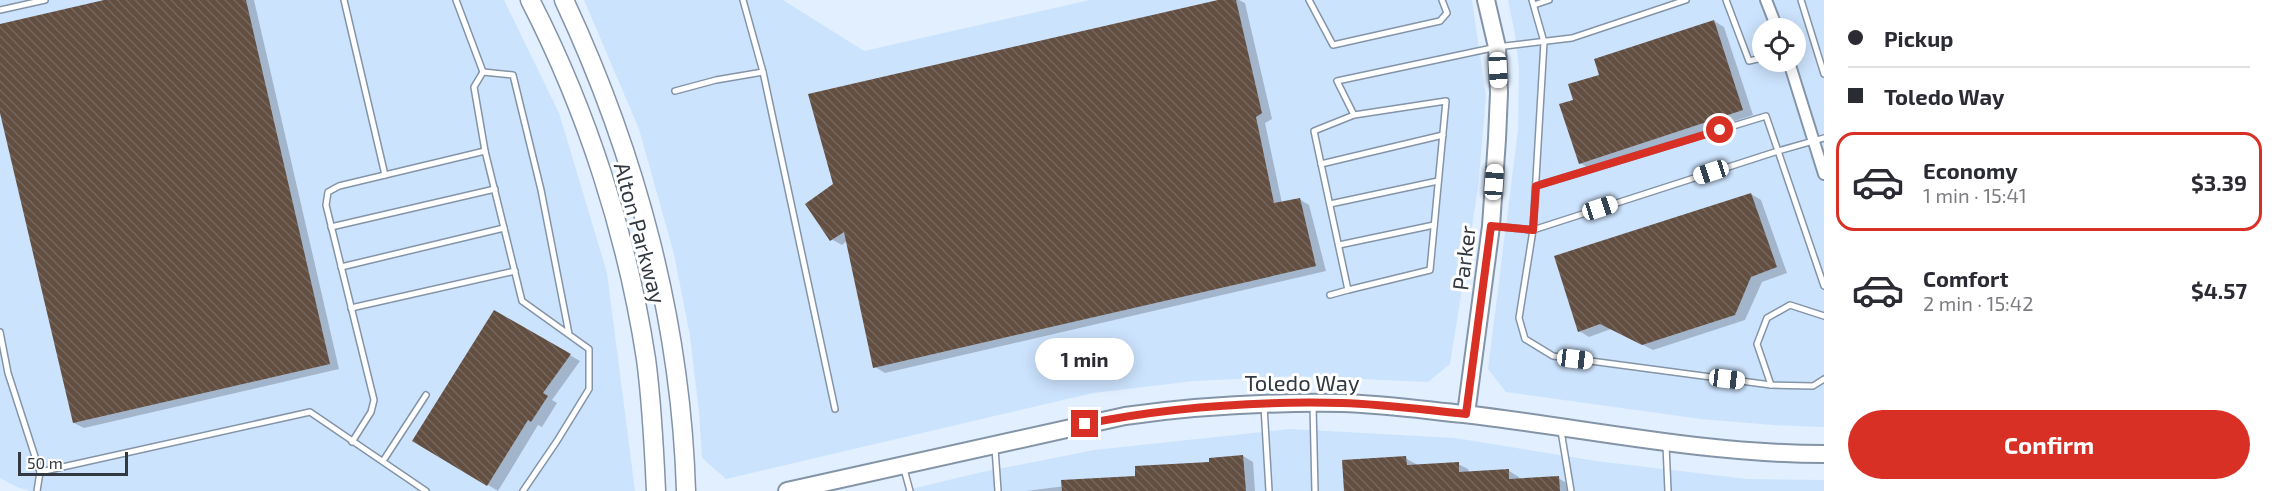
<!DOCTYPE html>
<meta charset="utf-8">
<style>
:root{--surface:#fff;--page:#f7f7f7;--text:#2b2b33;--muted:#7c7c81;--line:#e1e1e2;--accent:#d93025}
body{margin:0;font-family:"Exo 2",sans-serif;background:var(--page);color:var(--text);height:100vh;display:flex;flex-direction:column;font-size:22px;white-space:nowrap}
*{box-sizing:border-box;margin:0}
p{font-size:20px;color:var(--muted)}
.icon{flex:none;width:33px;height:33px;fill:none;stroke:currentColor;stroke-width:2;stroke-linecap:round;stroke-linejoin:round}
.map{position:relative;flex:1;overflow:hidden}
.details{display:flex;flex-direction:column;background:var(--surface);width:450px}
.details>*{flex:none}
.hud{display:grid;align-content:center;height:132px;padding:0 24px;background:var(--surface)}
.tools{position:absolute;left:1752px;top:18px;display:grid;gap:12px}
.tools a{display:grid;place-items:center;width:54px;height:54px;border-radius:50%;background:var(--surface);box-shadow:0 3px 15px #0003;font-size:30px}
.scale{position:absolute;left:18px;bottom:15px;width:110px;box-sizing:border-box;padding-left:6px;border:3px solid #323941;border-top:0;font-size:16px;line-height:21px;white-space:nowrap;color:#323941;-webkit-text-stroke:4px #fff;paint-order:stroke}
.end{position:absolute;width:27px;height:27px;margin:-14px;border:8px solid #d93025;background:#fff;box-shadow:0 0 0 3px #fff}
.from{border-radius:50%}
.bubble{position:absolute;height:42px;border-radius:21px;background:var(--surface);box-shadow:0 3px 15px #0003;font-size:20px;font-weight:700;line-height:42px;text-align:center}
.car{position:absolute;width:18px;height:36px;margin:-18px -9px;border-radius:8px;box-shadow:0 0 4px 2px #0007;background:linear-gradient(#fff 24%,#345 0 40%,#fff 0 76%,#345 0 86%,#fff 0)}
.hud b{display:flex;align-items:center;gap:21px;height:57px;font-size:22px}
.hud b+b{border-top:2px solid var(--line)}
.hud i{width:15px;height:15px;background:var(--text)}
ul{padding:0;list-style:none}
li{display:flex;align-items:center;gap:18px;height:99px;margin:0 12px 9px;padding:0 12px;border:3px solid transparent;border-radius:18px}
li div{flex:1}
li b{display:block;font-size:22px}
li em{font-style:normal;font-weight:700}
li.selected{border-color:var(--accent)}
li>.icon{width:54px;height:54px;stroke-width:1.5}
.action{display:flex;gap:12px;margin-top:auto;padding:12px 24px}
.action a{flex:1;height:69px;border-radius:36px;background:var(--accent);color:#fff;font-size:24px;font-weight:700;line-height:69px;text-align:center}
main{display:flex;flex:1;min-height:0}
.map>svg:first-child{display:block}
.built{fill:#cce3fd;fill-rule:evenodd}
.shadow{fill:#0003}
.building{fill:url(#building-back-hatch)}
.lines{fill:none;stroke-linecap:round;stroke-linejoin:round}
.lane-casing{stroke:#8494a7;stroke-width:8}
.street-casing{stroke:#8494a7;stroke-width:14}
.secondary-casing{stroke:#8494a7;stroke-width:20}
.primary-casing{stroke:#8494a7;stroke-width:21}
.lane{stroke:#fff;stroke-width:5}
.street{stroke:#fff;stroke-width:10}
.secondary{stroke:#fff;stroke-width:16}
.primary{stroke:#fff;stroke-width:18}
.route{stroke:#d93025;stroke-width:8}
.labels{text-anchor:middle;stroke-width:6;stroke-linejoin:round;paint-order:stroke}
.street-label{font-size:22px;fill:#323941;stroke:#fff}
</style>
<main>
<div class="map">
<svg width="1824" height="491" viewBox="0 0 1824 491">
<defs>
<pattern id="building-back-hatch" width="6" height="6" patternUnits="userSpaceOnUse" patternTransform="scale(1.5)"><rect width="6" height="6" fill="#624f42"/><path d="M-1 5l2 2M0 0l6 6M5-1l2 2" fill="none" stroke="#75665c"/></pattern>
</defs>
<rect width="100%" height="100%" fill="#e1efff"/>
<!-- built -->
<g class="built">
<polygon points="0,0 504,0 559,113 607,273 635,491 30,491 17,487 0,478"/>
<polygon points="584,0 783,0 864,51 1090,0 1472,0 1486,96 1478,188 1450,364 1428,382 1295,376 1194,381 1093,393 726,479 702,458 699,412 690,336 674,254 639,129"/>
<path d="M1508,0H1824V427L1773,425L1701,419L1506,392L1488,369L1518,130L1519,69L1515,34ZM1762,28H1796V62H1762Z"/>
<polygon points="1290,429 1455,438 1596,461 1747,479 1824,480 1824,491 903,491 978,473 1094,450"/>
</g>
<!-- shadow -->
<g class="shadow">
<polygon points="110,0 254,0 339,369 84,428 74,423 0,106 0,26"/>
<polygon points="1225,0 1239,0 1245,3 1272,119 1265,123 1282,203 1299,199 1309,205 1326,271 885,373 875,367 847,241 842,245 831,239"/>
<polygon points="1714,21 1724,27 1753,115 1590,169 1580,163 1575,101 1601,75"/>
<polygon points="1751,194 1761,200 1787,273 1762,282 1745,320 1653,350 1611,329 1589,337 1579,331"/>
<polygon points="495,312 580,361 552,400 557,403 542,427 538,425 498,491 414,440"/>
<polygon points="1243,456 1253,462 1255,491 1026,491 1137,477"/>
<polygon points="1405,458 1416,464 1416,466 1458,464 1468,469 1469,473 1509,471 1519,477 1519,480 1558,478 1568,484 1569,491 1346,491"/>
</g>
<!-- building -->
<g class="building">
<polygon points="104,0 246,0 330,364 73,423 0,113 0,24"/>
<polygon points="1218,0 1236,0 1262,113 1256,117 1274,203 1300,198 1316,266 873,368 844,232 830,241 805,204 833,184 808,94"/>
<polygon points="1714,20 1743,110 1579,164 1559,104 1573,100 1568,84 1599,75 1594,59"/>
<polygon points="1751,193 1777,267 1751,277 1735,315 1642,345 1600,324 1578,332 1554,256"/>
<polygon points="494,310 571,354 543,393 548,396 531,422 528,420 487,486 412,441"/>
<polygon points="1243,455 1246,491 1062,491 1061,480 1135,476 1135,466 1209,462 1209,458"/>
<polygon points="1406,456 1407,465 1459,462 1459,472 1509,469 1509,479 1559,476 1560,491 1344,491 1342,460"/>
</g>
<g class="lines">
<defs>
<g id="lane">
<polyline points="344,0 385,175"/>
<polyline points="456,0 483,72"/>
<polyline points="743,0 763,72 835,409"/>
<polyline points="1309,0 1333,45 1440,21 1447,13 1442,0"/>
<polyline points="1532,0 1544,42 1533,230 1778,151 1766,116 1536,186"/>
<polyline points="1726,0 1749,61 1762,58"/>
<polyline points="1801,0 1824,74"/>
<polyline points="1534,5 1549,0"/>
<polyline points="0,10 45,0"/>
<polyline points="675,91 716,80 763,72"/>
<polygon points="1446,101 1430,270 1348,290 1314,131 1354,115"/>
<polyline points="1354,115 1337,81 1497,47 1572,38 1686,0"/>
<polyline points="1824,138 1778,151 1824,286"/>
<polyline points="1321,164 1443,135"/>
<polyline points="1330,204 1438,181"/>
<polyline points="1493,226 1533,230 1519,318 1525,339 1553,356 1771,385 1813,386 1824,379"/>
<polyline points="331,227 495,189"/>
<polyline points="1339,245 1434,225"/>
<polyline points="341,267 504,228"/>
<polyline points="1330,295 1348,290"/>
<polyline points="351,308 515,271"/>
<polyline points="0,332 8,373 40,472"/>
<polyline points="1771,385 1757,344 1767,318 1790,305 1824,316"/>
<polyline points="1313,405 1315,491"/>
<polyline points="1264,406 1269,491"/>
<polyline points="1561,431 1571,491"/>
<polyline points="352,442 371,412 374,400 326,205 328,192 339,186 485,151"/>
<polyline points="1666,445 1668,491"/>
<polyline points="995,448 998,491"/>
<polyline points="383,461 426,395"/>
<polyline points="904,469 910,491"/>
<polyline points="37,491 40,472 310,412 426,491"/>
<polyline points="523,491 557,441 589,389 589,349 522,301 485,151 474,87 483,72 513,75 541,190 569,334"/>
</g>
<g id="street">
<polyline points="1766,0 1777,28"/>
<polyline points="1789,62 1824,174"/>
</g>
<g id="secondary">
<polyline points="1466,414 1491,226 1497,139 1499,93 1497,47 1486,0"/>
<path d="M787,491L1125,416C1196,406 1270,402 1342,403C1382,404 1424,410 1464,414C1584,428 1703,454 1824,454"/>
</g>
<g id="primary">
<path d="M530,0C587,111 627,235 646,359C652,403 654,447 656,491"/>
<path d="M564,0C636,154 681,321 686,491"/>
</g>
</defs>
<!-- lane casing -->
<use href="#lane" class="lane-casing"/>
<!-- street casing -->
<use href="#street" class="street-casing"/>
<!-- secondary casing -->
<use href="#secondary" class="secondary-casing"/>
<!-- primary casing -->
<use href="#primary" class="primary-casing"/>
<!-- lane -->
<use href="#lane" class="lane"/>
<!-- street -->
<use href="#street" class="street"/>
<!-- secondary -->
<use href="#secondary" class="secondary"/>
<!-- primary -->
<use href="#primary" class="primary"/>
</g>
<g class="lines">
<!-- route -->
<path class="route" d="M1085,424C1169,407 1257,401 1342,403C1383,404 1425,410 1466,414L1491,226L1533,230L1536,186L1720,130"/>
</g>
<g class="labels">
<!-- street labels -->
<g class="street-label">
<text transform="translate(640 233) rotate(75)" y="8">Alton Parkway</text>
<text transform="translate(1464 258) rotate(-83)" y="8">Parker</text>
<text x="1302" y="391">Toledo Way</text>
</g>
</g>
</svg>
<div class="tools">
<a><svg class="icon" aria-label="locate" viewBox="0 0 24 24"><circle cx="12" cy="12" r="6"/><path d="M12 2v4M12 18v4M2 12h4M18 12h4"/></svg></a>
</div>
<div class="scale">50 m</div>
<i class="end from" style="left:1720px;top:130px"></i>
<i class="end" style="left:1085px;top:424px"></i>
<div class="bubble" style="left:1035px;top:338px;width:99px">1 min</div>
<i class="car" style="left:1498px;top:70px;rotate:177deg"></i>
<i class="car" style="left:1711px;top:172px;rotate:252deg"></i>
<i class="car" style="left:1494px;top:182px;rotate:4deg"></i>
<i class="car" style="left:1600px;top:208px;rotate:72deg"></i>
<i class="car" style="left:1575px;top:359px;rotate:97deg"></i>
<i class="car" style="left:1727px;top:379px;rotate:97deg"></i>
</div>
<section class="details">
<div class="hud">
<b><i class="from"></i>Pickup</b>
<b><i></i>Toledo Way</b>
</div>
<ul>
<li class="selected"><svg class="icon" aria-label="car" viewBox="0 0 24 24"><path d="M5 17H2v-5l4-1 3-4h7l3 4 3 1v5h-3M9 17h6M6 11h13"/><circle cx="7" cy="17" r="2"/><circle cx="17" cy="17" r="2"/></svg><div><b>Economy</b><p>1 min · 15:41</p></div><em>$3.39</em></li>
<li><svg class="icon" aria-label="car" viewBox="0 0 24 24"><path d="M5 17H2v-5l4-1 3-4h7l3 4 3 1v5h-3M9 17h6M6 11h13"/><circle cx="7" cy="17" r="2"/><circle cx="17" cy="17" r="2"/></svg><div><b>Comfort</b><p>2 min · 15:42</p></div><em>$4.57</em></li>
</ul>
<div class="action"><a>Confirm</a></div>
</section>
</main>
